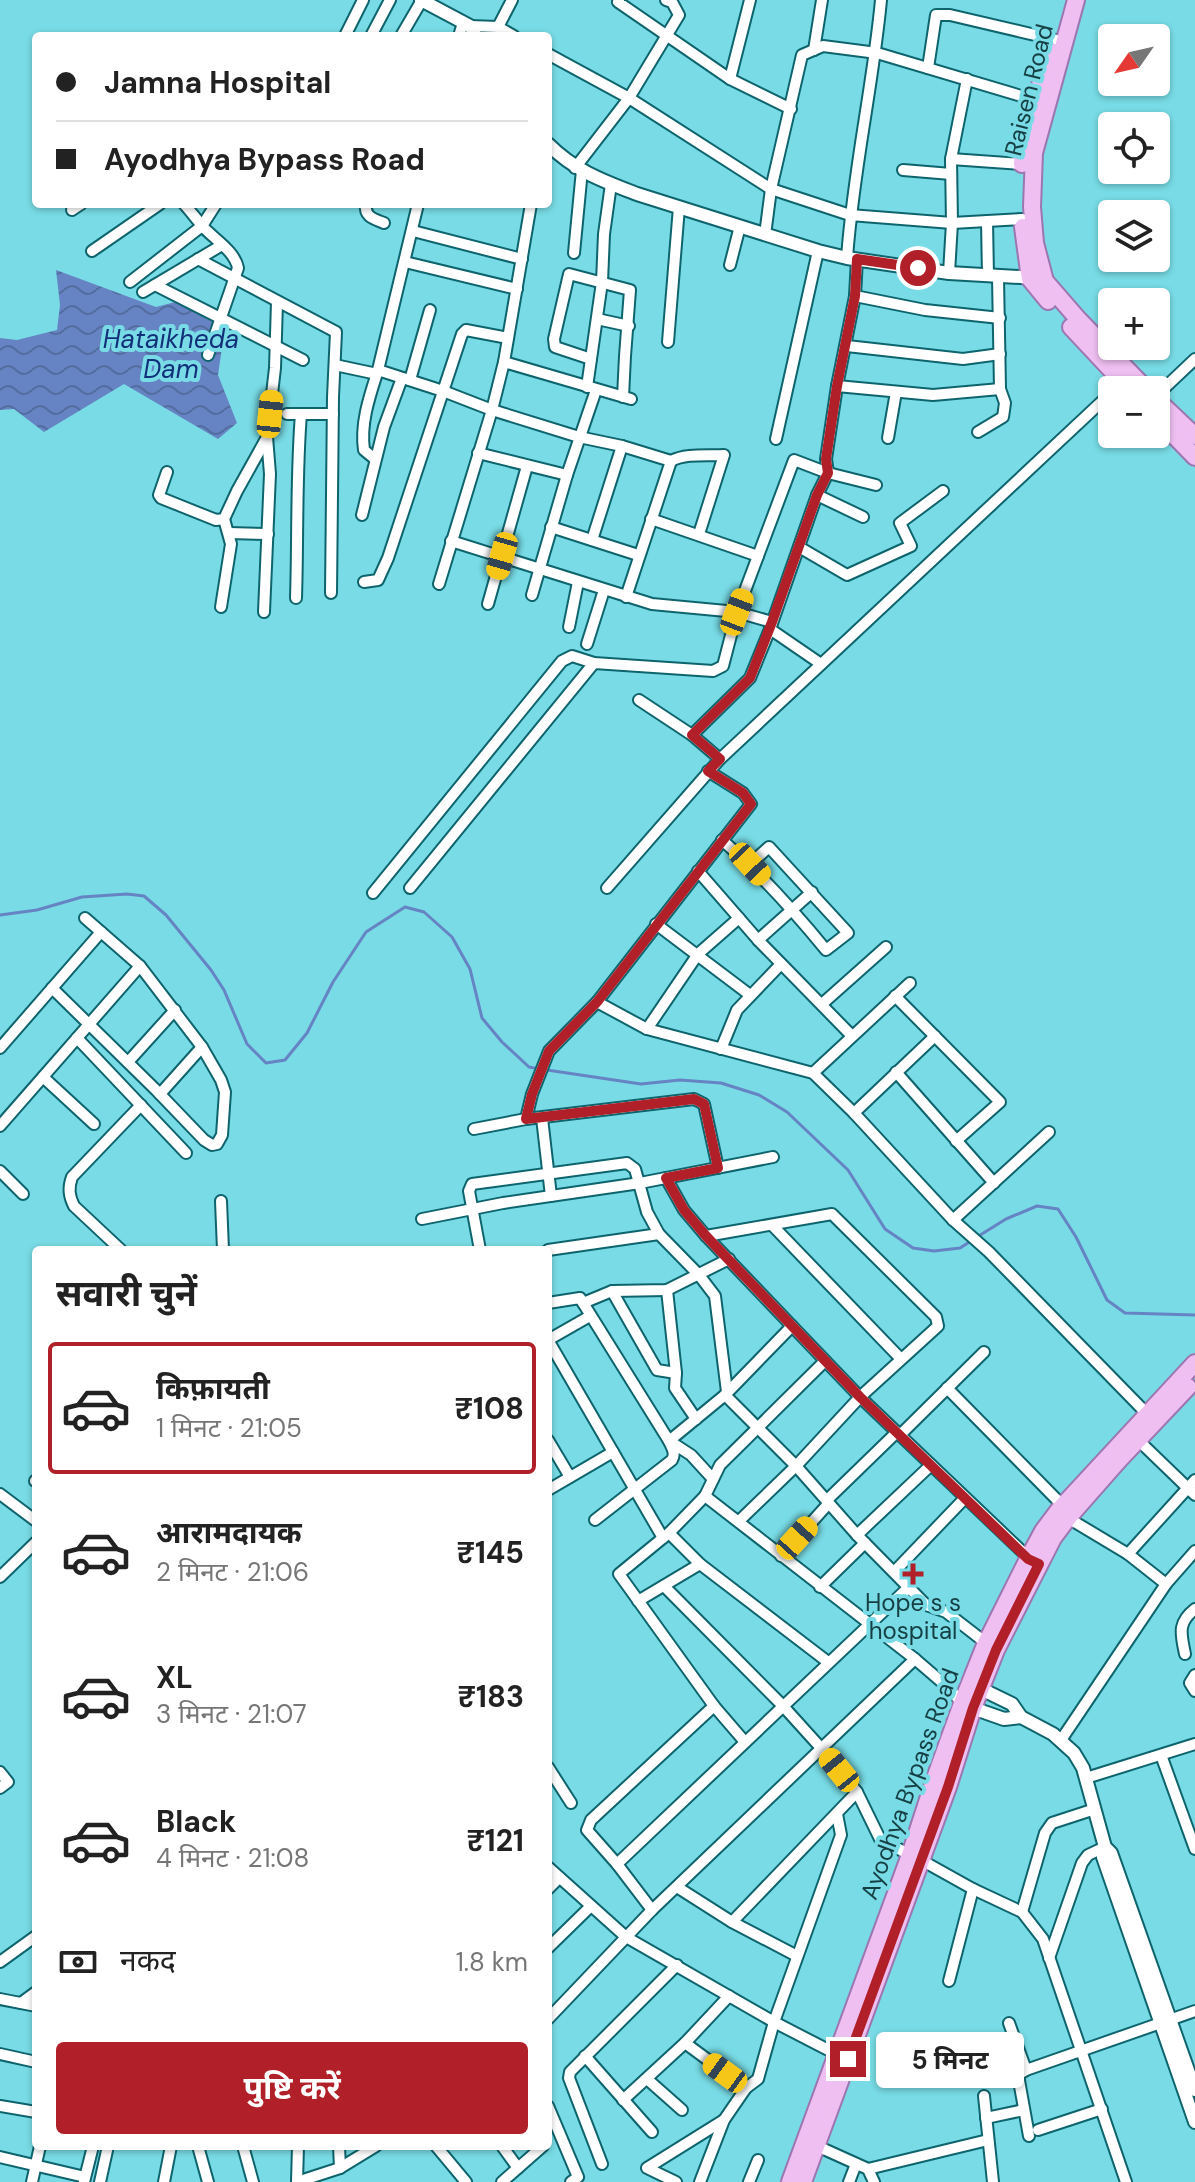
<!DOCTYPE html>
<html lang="hi">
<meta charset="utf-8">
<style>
:root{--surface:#fff;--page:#f2f2f2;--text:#222;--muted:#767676;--line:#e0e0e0;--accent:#b11f28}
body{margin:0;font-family:"DM Sans","Noto Sans Devanagari",sans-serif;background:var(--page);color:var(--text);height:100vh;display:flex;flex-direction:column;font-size:30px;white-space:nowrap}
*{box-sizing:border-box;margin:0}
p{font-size:26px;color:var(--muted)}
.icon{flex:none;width:44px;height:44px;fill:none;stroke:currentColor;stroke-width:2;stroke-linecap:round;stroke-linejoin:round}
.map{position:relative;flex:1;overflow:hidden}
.details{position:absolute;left:32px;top:1246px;width:520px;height:904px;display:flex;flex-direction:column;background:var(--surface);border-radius:8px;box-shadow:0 2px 6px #0004}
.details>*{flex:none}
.top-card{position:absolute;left:32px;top:32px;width:520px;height:176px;border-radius:8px;box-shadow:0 2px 6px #0004;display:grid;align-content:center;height:176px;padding:0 24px;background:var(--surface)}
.needle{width:52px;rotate:236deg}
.buttons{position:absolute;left:1098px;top:24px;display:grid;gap:16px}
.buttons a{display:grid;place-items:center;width:72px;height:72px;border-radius:8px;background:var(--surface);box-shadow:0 2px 6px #0004;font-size:40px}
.end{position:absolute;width:36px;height:36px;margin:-18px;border:10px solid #b11f28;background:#fff;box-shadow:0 0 0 4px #fff}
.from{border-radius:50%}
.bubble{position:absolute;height:56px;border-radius:8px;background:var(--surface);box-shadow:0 2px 6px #0004;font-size:26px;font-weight:700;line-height:56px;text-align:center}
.car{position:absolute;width:24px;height:48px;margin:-24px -12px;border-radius:10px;box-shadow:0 0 6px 2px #0007;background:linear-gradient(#f5c518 24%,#345 0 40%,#f5c518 0 76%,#345 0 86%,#f5c518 0)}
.top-card b{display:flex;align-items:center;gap:28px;height:76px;font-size:30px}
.top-card b+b{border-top:2px solid var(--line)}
.top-card i{width:20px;height:20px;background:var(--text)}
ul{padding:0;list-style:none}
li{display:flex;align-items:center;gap:24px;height:132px;margin:0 16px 12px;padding:0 8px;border:4px solid transparent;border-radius:8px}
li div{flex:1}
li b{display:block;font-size:30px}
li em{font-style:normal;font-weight:700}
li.selected{border-color:var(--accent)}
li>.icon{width:72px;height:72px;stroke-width:1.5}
h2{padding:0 24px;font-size:36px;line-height:96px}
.pay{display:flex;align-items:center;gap:20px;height:88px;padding:0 24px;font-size:30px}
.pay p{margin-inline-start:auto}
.cta{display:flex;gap:16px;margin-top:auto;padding:16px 24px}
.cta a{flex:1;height:92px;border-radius:8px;background:var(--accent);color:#fff;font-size:32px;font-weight:700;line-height:92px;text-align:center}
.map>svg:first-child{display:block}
.water{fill:url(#water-waves)}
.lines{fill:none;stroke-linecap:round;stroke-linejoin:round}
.stream{stroke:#6684c3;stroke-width:3}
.minor-casing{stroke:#0e646c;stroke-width:14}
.tertiary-casing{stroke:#0e646c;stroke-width:16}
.primary-casing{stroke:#9c76b0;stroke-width:20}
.minor{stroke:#fff;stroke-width:10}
.tertiary{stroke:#fff;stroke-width:12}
.primary{stroke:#efbff2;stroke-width:16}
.route{stroke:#b11f28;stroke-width:10}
.poi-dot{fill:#b11f28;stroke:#78dbe5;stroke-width:3}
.labels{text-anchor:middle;stroke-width:8;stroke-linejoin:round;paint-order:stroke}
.street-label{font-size:24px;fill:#153f43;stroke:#78dbe5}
.poi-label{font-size:24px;fill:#153f43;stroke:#78dbe5}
.water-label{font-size:26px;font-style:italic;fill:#122f7a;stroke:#78dbe5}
</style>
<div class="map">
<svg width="1195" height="2182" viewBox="0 0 1195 2182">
<defs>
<pattern id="water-waves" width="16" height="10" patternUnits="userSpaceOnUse" patternTransform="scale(2)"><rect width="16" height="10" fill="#6684c3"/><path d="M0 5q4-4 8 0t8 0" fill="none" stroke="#536da0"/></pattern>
</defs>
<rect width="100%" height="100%" fill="#78dbe5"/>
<!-- water -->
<polygon class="water" points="56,270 156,307 191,298 203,304 224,334 218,375 237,423 218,439 124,384 44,432 14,409 0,410 0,338 17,340 57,330 60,305"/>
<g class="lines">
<!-- stream -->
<g class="stream">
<polyline points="0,915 37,910 82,897 127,894 144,896 166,915 211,970 224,990 247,1044 266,1063 285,1060 307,1033 333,982 366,932 405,907 424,912 452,937 470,969 482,1018 502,1042 529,1067 539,1069"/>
<polyline points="547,1070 641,1084 680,1080 721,1083 759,1095 787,1112 848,1170 885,1229 913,1248 934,1251 960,1248 971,1241"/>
<polyline points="977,1237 1006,1219 1037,1206 1058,1209 1076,1237 1107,1300 1125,1313 1195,1315"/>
</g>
<defs>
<g id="minor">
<polyline points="512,0 498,27 514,36"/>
<polyline points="619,0 618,2 730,79 791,109"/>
<polyline points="470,26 498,27"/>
<polyline points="345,36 363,0"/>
<polyline points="371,36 390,0"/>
<polyline points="401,36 422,0"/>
<polyline points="459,36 463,23"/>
<polyline points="814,50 822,0"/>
<polyline points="548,54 629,98 771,189 850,215 952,223 1022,219"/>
<polyline points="928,68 936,15 950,15 1065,42"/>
<polyline points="730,79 750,0"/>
<polyline points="951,159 1022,164"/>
<polyline points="575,168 629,98 679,15 672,2 666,0"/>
<polyline points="903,170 951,174"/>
<path d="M184,204C191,212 198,221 205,229C216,240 235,252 238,268L208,355"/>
<path d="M366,204C364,217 374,219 384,223"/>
<polyline points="418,204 378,370 443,391 492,410 579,437 622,446 671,461 626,597"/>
<polyline points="72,210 81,204"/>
<polyline points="987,221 988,276"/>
<polyline points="413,231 522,259"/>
<polyline points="765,235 771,189 802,55 823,46 877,53 1038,101"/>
<polyline points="92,251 160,204"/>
<polyline points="574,253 582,170"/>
<path d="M847,258C853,171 873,86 881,0"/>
<polyline points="198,259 336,332 333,397 331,593"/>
<polyline points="405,262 517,289"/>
<polyline points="730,265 740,226"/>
<polyline points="949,273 952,223 951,159 967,79"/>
<polyline points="130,282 202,226 216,204"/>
<polyline points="155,285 303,360"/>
<polyline points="143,292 222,245"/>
<polyline points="855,296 925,310 1000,318"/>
<polyline points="597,319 629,326"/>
<polyline points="668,342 679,207"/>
<polyline points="847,346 963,359 1000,354"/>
<polyline points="591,359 555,347 554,339 569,274 630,290 625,356 623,397"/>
<polyline points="504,362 631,399"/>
<polyline points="335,365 377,374"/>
<polyline points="410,380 430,310"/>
<polyline points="837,386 933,395 1000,389"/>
<polyline points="587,387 602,282 604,234 611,184"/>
<polyline points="1156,396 1195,359"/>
<polyline points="287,414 333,414"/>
<polyline points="978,432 1003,417 1005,403 1000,389 998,277"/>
<polyline points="888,438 896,392"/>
<polyline points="776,439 818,251"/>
<polyline points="478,453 567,475"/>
<path d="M375,459L364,450C360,423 370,395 378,370"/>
<path d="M671,461C686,453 707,456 724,455L699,534"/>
<polyline points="167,472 159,495 161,498 216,520 224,519 237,491 266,439"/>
<polyline points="817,495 863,517"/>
<polyline points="362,515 384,427 402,378"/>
<polyline points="651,519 758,556"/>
<polyline points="551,527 638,555"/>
<polyline points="229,533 268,534"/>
<polyline points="592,540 622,446"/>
<polyline points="451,541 652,604 737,612 772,622"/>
<polyline points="799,547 847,575 911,546 900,523 943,491"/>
<polyline points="364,582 378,580 388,558 462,334 466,330 508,338"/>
<polyline points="439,584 492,410 504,362 531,204"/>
<polyline points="532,595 567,475 596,390"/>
<path d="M296,598C298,537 296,476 301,414"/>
<polyline points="488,604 527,466"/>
<polyline points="221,607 231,544 224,519"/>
<polyline points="264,612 270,474 267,437 275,368 277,302"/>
<polyline points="569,627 578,582"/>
<polyline points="770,629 821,664"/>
<polyline points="587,644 604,590"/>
<polyline points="639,700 692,735 720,759"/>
<polyline points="692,735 750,678 770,629 817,495 828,473 826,459 837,386 855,296 857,259"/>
<path d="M722,840C761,874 794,911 826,950L848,933L769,847L750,864"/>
<polyline points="698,871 758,940 852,1036"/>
<polyline points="410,888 594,663"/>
<polyline points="607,888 720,759 1112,392"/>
<polyline points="373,893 562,661 572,656 594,663 713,671 723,666 737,612 794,460 828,473 876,485"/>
<polyline points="656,924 750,995"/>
<polyline points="758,940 812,892"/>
<polyline points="52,988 156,1090 204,1140 212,1145 217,1144 222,1135 225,1092 221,1080 202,1047 140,966"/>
<polyline points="895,996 1000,1102 956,1141"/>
<polyline points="597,1002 647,1029 813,1073 854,1113 953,1220 989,1252 1151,1418"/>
<polyline points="822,1004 886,947"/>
<polyline points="647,1029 698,954 739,918"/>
<polyline points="77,1038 186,1153"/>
<polyline points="0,1048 101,932"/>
<polyline points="721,1049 737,1010 781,964"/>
<polyline points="128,1062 175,1010"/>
<polyline points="896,1072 994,1183"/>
<polyline points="813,1073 910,983"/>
<polyline points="43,1077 94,1124"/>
<polyline points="160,1094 202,1047"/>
<polyline points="854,1113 935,1036"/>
<polyline points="542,1118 551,1196"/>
<polyline points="526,1119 532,1094 549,1051 597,1002 751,804 743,793 708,771"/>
<polyline points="0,1126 140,966 85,918"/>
<polyline points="474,1129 526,1119 694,1099 704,1104 718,1168"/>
<polyline points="0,1171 23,1194"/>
<polyline points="666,1178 684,1210 706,1236 792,1326 860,1397 1030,1559"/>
<polyline points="221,1201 223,1250"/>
<polyline points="422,1219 503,1203 640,1183 773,1157"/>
<polyline points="953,1220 1049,1132"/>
<polyline points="772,1225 901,1359"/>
<polyline points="706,1236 832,1214 936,1317 938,1326 860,1397 796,1466 739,1521"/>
<path d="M121,1250L74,1206C69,1196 68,1188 72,1177L141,1105"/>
<polyline points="480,1250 469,1191 472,1184 627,1163 635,1169 647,1212 659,1234 699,1275 715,1296 727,1392"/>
<polyline points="548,1250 659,1234"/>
<polyline points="667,1290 676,1373 675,1388 696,1419"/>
<polyline points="612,1291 657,1370 676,1373"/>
<polyline points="548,1303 580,1298 669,1441 725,1395 792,1326"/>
<polyline points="583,1303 612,1291 667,1290 729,1259"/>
<polyline points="548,1340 663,1538"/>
<polyline points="548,1340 590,1316"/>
<polyline points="947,1388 1063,1506"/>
<polyline points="725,1395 796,1466 857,1535 926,1605 946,1612 986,1643"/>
<polyline points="900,1435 984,1352"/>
<polyline points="1136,1438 1195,1495"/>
<polyline points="548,1440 570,1477"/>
<polyline points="671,1442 691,1455 713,1479"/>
<polyline points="35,1481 36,1480"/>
<polyline points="548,1490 613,1452"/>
<polyline points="0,1494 36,1521"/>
<polyline points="705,1496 720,1465 825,1361"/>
<polyline points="827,1500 897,1432"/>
<polyline points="1068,1518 1128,1554 1166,1584"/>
<path d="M595,1520L672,1460C676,1453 672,1448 669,1441"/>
<polyline points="669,1533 700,1564 828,1662"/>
<polyline points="857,1535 931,1465"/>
<polyline points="1128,1554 1195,1480"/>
<polyline points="781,1556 829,1503"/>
<polyline points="894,1572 965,1498"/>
<polyline points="0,1577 36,1542"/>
<polyline points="664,1586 783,1706 821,1748 857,1792 880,1839 910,1855"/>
<polyline points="820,1587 865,1543"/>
<polyline points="638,1601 700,1564"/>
<path d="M1185,1654C1181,1634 1177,1623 1195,1609"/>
<polyline points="1195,1675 1190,1683 1195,1691"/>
<polyline points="1061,1740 1166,1584 1195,1551"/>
<polyline points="745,1742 714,1706 619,1574 669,1533 705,1496 915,1659 951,1690 962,1704"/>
<polyline points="1161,1755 1195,1849"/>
<polyline points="548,1767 571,1803"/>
<polyline points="0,1772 8,1782 0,1788"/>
<polyline points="1086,1778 1195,1744"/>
<polyline points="921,1860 973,1889 1022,1912 1043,1939 1126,2182"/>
<polyline points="617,1864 909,1587"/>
<polyline points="548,1867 626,1937 774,2022 840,2056"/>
<polyline points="677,1887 732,1922 797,1956"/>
<polyline points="548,1889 559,1878"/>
<polyline points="652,1910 617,1864 587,1830 591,1820 714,1706"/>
<polyline points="1022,1912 1045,1833 1052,1823 1095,1809"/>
<polyline points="732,1922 857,1792"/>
<polyline points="548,1948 591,1906"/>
<polyline points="1049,1958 1082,1863 1088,1855 1105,1847"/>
<polyline points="0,1962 36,1936"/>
<polyline points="949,1981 973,1889"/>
<polyline points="0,1999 36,2006"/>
<polyline points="21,2003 36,1992"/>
<polyline points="548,2019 652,1910 915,1659"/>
<polyline points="1009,2023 1026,2070 1195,2011"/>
<polyline points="685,2043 746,2088 758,2079 774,2022 841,1835 837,1814"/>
<polyline points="0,2054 36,2062"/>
<polyline points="585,2056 652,2132"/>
<polyline points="1026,2070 1018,2075 1029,2136"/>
<polyline points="647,2079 682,2110"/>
<polyline points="984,2096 993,2182"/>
<polyline points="623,2100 685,2043 729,1996"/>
<polyline points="0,2106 36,2112"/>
<polyline points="548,2106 578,2177 571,2182"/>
<polyline points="986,2118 1024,2110"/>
<polyline points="1038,2130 1102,2109"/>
<polyline points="198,2146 208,2182"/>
<polyline points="243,2146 253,2182"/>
<polyline points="339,2146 340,2168"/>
<polyline points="436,2146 466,2182"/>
<polyline points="502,2146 518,2168"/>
<polyline points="817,2146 868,2169 874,2182"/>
<polyline points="0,2157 85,2177"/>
<polyline points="602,2164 569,2078 570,2072 677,1965"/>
<polyline points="868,2169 988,2140"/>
<polyline points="32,2182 40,2146"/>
<polyline points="84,2182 93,2146"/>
<polyline points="100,2182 108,2146"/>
<polyline points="164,2182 171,2146"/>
<polyline points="297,2182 340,2168 376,2146"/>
<polyline points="297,2182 298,2146"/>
<polyline points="502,2182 543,2146"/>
<polyline points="676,2182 647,2168 724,2120"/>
<polyline points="700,2182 724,2120 746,2088"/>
<polyline points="749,2182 758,2160"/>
<polyline points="849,2182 856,2164"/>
</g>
<g id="tertiary">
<polyline points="421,0 470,26 476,36"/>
<path d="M548,144C575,171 603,181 637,194L818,251L847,258L949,273L1037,278"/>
<polyline points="975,1686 1012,1704 1021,1717 1053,1734 1074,1753 1083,1768 1105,1847 1111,1853 1195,2090"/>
<polyline points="967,1706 1004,1719 1021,1717"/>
<polyline points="1105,1847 1103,1857 1195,2122"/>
</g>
<g id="primary">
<polyline points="1076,0 1034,153 1032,207 1035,243 1045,281 1078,319 1147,390"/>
<path d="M1022,164C1024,126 1040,87 1051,51"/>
<polyline points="1023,227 1030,279 1048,301"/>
<polyline points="1071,327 1130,390"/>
<polyline points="1156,399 1195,436"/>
<polyline points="1156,417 1195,457"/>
<polyline points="790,2182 910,1855 934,1781 964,1698 986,1643 1028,1559 1043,1531 1058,1511 1195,1363"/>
<polyline points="803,2182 948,1787 973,1708 996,1650 1053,1538 1068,1518 1119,1460 1188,1387"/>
</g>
</defs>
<!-- minor casing -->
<use href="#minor" class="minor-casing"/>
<!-- tertiary casing -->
<use href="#tertiary" class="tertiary-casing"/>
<!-- primary casing -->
<use href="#primary" class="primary-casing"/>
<!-- minor -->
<use href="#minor" class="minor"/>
<!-- tertiary -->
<use href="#tertiary" class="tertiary"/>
<!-- primary -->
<use href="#primary" class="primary"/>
</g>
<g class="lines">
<!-- route -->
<polyline class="route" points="848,2059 948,1787 973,1708 996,1650 1039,1564 1028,1559 860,1397 706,1236 684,1210 666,1178 718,1168 704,1104 694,1099 526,1119 532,1094 549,1051 597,1002 751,804 743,793 708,771 720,759 692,735 750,678 772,622 817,495 828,473 826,459 837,386 855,296 857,259 918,268"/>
</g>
<!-- markers -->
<path class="poi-dot" d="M909 1562h8v8h8v8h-8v8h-8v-8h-8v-8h8z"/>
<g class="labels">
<!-- street labels -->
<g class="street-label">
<text transform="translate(1029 90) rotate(-76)" y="8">Raisen Road</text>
<text transform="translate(910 1784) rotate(-70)" y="8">Ayodhya Bypass Road</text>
</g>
<!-- poi labels -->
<g class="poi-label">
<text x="913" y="1611">Hope s s<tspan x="913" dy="28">hospital</tspan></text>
</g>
<!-- water labels -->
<g class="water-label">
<text x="171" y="348">Hataikheda<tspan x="171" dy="30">Dam</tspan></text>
</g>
</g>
</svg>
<div class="buttons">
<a><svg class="needle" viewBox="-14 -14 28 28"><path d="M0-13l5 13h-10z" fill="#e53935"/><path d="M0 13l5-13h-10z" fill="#767676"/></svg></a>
<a><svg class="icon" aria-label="locate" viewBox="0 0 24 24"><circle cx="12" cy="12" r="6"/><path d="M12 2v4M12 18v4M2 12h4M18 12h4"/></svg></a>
<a><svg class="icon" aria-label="layers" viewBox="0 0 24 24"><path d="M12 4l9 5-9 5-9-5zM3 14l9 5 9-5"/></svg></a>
<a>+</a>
<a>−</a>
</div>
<i class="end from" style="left:918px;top:268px"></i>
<i class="end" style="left:848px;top:2059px"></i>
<div class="bubble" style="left:876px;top:2032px;width:148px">5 मिनट</div>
<i class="car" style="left:270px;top:414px;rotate:6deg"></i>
<i class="car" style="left:502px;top:556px;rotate:196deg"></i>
<i class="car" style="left:737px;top:612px;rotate:21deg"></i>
<i class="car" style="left:750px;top:864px;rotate:137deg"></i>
<i class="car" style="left:797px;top:1538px;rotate:42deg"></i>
<i class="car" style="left:839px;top:1770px;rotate:321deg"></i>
<i class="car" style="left:725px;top:2073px;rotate:306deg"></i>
<div class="top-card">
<b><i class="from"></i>Jamna Hospital</b>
<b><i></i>Ayodhya Bypass Road</b>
</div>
<section class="details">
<h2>सवारी चुनें</h2>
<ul>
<li class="selected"><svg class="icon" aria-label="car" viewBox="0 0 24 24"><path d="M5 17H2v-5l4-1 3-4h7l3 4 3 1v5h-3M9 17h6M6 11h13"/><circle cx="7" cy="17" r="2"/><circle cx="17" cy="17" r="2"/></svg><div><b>किफ़ायती</b><p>1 मिनट · 21:05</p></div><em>₹108</em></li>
<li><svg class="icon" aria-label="car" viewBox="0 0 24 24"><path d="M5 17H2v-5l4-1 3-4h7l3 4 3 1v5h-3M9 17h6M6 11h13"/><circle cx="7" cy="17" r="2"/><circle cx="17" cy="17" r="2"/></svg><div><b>आरामदायक</b><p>2 मिनट · 21:06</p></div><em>₹145</em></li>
<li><svg class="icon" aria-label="car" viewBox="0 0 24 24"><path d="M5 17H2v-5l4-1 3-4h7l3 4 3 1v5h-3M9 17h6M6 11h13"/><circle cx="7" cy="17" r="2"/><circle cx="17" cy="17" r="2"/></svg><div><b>XL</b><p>3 मिनट · 21:07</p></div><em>₹183</em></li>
<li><svg class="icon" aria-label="car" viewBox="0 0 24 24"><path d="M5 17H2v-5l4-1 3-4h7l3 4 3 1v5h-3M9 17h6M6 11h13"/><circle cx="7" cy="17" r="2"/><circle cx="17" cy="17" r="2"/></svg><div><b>Black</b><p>4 मिनट · 21:08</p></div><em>₹121</em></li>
</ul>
<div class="pay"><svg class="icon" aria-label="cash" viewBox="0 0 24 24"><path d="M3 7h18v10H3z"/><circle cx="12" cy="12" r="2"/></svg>नकद<p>1.8 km</p></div>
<div class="cta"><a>पुष्टि करें</a></div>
</section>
</div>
